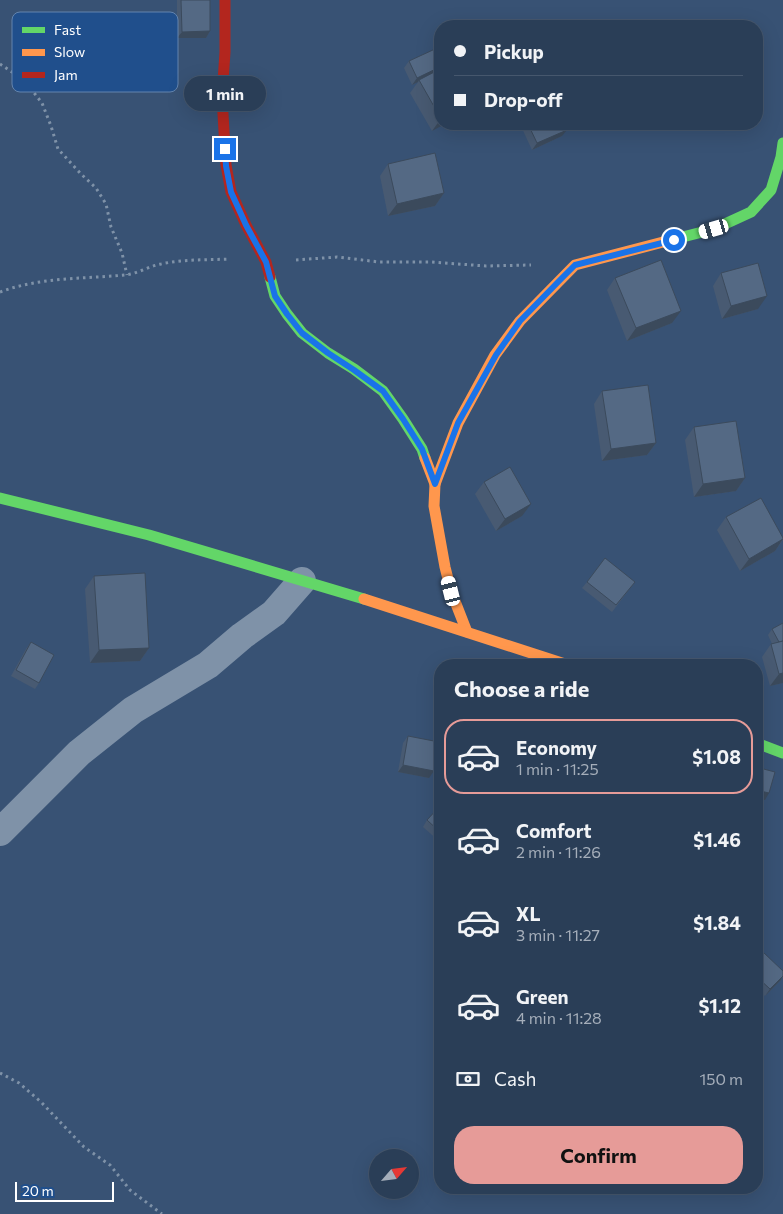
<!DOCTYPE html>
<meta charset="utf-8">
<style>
:root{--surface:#2a3e57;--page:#364961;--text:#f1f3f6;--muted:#a5aeba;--line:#46576d;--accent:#e69b98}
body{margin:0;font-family:Commissioner,sans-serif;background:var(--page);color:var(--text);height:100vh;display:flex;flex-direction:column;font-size:19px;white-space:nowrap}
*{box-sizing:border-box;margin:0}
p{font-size:16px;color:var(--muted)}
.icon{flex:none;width:28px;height:28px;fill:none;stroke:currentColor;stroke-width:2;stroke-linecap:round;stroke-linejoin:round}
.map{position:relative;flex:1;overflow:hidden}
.details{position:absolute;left:434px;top:659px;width:329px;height:535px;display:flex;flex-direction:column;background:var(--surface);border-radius:20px;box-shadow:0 5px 20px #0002,0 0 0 1px var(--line)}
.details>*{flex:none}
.top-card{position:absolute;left:434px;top:20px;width:329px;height:110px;border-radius:20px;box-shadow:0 5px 20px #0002,0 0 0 1px var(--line);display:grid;align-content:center;height:110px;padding:0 20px;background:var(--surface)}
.needle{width:32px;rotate:62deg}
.buttons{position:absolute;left:369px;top:1149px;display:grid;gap:10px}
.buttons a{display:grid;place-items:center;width:50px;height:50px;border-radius:50%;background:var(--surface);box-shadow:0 5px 20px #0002,0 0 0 1px var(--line);font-size:25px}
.scale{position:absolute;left:15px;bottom:12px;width:99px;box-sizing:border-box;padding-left:5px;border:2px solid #fff;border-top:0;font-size:14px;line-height:18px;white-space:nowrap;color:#fff;-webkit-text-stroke:4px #204f8c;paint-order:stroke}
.end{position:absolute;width:22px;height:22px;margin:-11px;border:6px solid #1a73e8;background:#fff;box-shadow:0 0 0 2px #fff}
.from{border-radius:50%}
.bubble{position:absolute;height:35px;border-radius:18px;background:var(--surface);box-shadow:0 5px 20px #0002,0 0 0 1px var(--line);font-size:16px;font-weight:700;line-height:35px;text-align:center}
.car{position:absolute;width:15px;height:30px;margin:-15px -8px;border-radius:6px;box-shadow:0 0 4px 1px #0007;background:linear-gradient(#fff 24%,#345 0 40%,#fff 0 76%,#345 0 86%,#fff 0)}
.top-card b{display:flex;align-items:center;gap:18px;height:48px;font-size:19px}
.top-card b+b{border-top:1px solid var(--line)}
.top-card i{width:12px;height:12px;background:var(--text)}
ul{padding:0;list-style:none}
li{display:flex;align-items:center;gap:15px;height:75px;margin:0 10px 8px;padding:0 10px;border:2px solid transparent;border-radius:20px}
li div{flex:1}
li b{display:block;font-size:19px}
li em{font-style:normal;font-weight:700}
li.current{border-color:var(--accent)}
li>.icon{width:45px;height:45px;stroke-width:1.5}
h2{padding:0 20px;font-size:22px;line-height:60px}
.pay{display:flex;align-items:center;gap:12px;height:55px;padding:0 20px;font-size:19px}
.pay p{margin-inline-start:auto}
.cta{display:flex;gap:10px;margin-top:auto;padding:10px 20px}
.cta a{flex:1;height:58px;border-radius:20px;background:var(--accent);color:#111;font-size:20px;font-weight:700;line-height:58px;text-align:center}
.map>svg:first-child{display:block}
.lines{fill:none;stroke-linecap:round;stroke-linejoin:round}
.path{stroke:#7f92a8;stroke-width:3;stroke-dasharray:2.5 4;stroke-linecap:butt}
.street{stroke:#7f92a8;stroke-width:28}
.fast{stroke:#63d668;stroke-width:11}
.slow{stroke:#ff974d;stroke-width:11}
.jam{stroke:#b3261e;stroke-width:11}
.wall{fill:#485a72}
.shaded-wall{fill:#3b4a5c}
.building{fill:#546984;stroke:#3b4a5c}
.route{stroke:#1a73e8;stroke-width:6}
.key{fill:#204f8c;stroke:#6384ae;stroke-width:1}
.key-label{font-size:14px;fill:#fff}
</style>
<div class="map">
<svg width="783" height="1214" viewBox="0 0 783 1214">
<rect width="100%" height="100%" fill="#385274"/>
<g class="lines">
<!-- path -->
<g class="path">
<polyline points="0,64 24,80 42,103 51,126 58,149 81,174 96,188 106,204 111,227 122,253 127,275"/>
<polyline points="296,260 337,257 379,262 431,262 486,266 531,265"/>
<path d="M0,292C40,277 83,279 125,275C137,274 149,266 161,264C184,259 207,260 230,259"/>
<polyline points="0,1073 19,1083 41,1102 84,1147 110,1165 130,1190 162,1214"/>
</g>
<!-- street -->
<polyline class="street" points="0,832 79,753 133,710 208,665 242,636 274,613 302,581"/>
<!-- fast -->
<g class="fast">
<polyline points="667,241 714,229 751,212 771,190 781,157 783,143"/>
<polyline points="270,277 275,296 287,314 302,333 328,353 354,369 383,391 403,419 422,449 425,458"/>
<polyline points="0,498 149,535 364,599"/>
<polyline points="756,743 783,753"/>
</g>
<!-- slow -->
<g class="slow">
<polyline points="425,458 435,484 434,506 445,567 451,591 467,632"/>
<polyline points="435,484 458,423 495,355 520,321 575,265 667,241"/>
<polyline points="364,599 568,665"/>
</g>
<!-- jam -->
<polyline class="jam" points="225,0 225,52 222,97 226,165 231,192 246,225 266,262 270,277"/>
</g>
<!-- wall -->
<g class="wall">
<polygon points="177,0 210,0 210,31 206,38 177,38"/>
<polygon points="440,31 440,44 436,36"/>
<polygon points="440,59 440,124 432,131 410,93 418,82 412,85 404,68 409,61"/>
<polygon points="500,124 510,124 502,128"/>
<polygon points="520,124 564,124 562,136 532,150"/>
<polygon points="388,164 444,193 435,206 388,216 380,176"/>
<polygon points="721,273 758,309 722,319 713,286"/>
<polygon points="615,278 672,323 627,341 607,290"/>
<polygon points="602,391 656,443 647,455 602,461 594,404"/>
<polygon points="694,427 745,478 736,491 694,497 685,440"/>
<polygon points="484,482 522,516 496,531 475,494"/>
<polygon points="726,517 783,539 783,540 775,551 740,571 717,530"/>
<polygon points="94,576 149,648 140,661 90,663 85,589"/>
<polygon points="587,582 635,582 612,612 582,588"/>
<polygon points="783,623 783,683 770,686 762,657 771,644 772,644 768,635 772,629"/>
<polygon points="31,642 39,683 35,689 11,676 26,649"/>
<polygon points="408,736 429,778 398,772 403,743"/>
<polygon points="440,806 440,842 423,827 427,820"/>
<polygon points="756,961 783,971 783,977 781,980 765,996 756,987"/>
</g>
<!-- shaded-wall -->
<g class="shaded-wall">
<polygon points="210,31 206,38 177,38 182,32"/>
<polygon points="440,67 440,70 419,80 418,82 412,85 417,78"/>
<polygon points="440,120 440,124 445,124 432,131"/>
<polygon points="505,124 510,124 502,128"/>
<polygon points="623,124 630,124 621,127"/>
<polygon points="567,130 562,136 532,150 537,143"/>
<polygon points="444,193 435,206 388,216 397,204"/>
<polygon points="767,296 758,309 722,319 731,306"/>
<polygon points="681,311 672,323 627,341 636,328"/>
<polygon points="656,443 647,455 602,461 611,449"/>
<polygon points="745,478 736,491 694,497 703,484"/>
<polygon points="531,504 522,516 496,531 505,519"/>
<polygon points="783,539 775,551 740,571 749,559"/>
<polygon points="149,648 140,661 90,663 99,650"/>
<polygon points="783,673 783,683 770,686 779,674"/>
<polygon points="403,765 434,771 429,778 398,772"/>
<polygon points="756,790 769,793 765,800 756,798"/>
<polygon points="783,976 781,980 765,996 770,989"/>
</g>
<!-- building -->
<g class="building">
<polygon points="181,0 210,0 210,31 182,32"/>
<polygon points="460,20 463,26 448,26"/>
<polygon points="435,49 440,59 440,67 417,78 409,61"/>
<polygon points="440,69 440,117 419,80"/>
<polygon points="528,124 564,124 567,130 537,143"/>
<polygon points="435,153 444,193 397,204 388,164"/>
<polygon points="661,260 681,311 636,328 615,278"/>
<polygon points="758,263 767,296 731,306 721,273"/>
<polygon points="648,385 656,443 611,449 602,391"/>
<polygon points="736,421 745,478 703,484 694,427"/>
<polygon points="510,467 531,504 505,519 484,482"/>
<polygon points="761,498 783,538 783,539 749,559 726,517"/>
<polygon points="605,558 635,582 616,605 587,582"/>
<polygon points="145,573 149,648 99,650 94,576"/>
<polygon points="783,623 783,641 779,642 772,629"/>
<polygon points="783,641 783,673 779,674 771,644"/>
<polygon points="31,642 54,655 39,683 16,670"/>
<polygon points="408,736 439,742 434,771 403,765"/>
<polygon points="756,767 775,772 769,793 756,790"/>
<polygon points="440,806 440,832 427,820"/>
<polygon points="764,953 783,971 783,976 770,989 756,976 756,961"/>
</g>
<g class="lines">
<!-- route -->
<polyline class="route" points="225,149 226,166 231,192 246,225 266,262 275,296 287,314 302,333 328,353 354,370 383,391 403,419 422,449 435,484 458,423 496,355 520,321 561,279 575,265 674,240"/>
</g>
<!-- legend -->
<rect x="12" y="12" width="166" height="80" rx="8" class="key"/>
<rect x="22" y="27" width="23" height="6" fill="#63d668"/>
<rect x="22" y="49" width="23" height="7" fill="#ff974d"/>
<rect x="22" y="72" width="23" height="6" fill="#b3261e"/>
<g class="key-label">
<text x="54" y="35">Fast</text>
<text x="54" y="57">Slow</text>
<text x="54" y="80">Jam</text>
</g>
</svg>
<div class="buttons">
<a><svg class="needle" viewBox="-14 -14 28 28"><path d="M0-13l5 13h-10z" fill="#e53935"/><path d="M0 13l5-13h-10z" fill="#a5aeba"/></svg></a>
</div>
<div class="scale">20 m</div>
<i class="end from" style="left:674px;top:240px"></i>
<i class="end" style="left:225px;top:149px"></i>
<div class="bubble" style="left:184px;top:76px;width:82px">1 min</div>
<i class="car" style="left:714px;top:229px;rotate:254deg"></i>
<i class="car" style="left:451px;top:591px;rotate:346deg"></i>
<div class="top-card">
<b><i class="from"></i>Pickup</b>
<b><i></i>Drop-off</b>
</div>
<section class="details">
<h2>Choose a ride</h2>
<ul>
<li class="current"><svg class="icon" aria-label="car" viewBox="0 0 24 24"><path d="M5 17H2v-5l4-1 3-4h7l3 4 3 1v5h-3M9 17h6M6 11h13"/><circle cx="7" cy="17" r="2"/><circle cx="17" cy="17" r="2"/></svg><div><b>Economy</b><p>1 min · 11:25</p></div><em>$1.08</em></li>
<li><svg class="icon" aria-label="car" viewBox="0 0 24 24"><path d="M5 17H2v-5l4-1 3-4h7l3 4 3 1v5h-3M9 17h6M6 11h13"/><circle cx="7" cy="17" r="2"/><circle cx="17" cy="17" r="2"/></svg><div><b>Comfort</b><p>2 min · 11:26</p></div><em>$1.46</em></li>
<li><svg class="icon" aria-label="car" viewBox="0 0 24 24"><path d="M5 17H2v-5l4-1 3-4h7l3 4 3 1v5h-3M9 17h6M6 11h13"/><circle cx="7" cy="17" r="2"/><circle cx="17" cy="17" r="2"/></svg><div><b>XL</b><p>3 min · 11:27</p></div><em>$1.84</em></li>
<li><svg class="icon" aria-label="car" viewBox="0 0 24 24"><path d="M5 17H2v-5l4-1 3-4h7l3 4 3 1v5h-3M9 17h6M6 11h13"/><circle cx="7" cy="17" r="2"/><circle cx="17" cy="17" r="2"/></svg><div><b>Green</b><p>4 min · 11:28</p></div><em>$1.12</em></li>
</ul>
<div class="pay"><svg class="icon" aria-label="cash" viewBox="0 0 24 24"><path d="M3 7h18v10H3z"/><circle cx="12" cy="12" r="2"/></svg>Cash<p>150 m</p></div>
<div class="cta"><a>Confirm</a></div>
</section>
</div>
